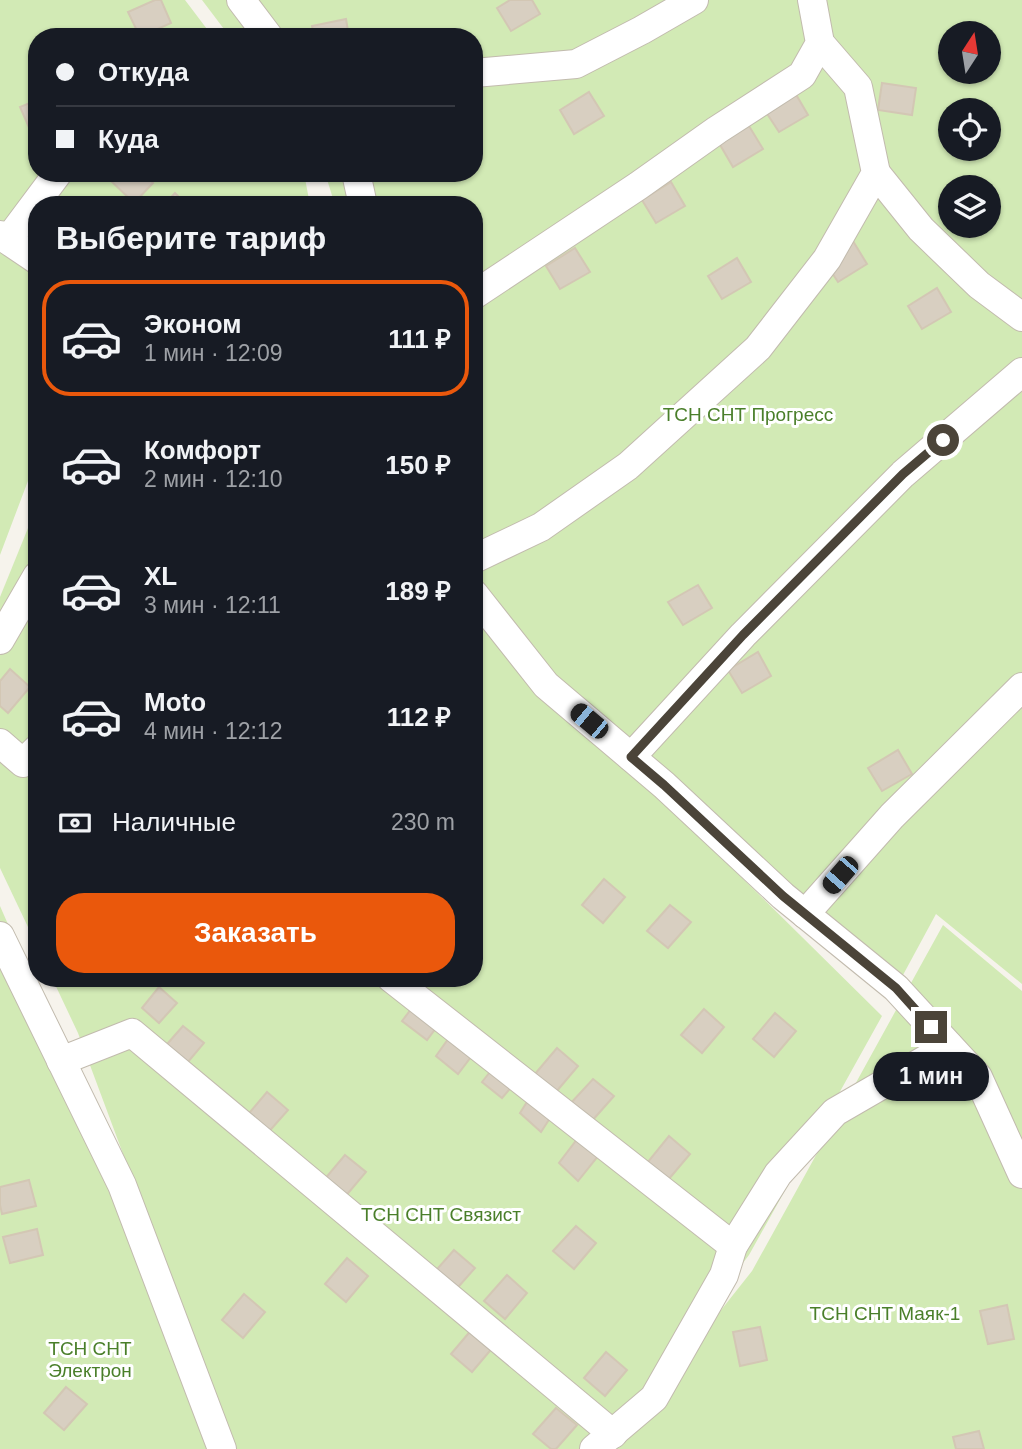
<!DOCTYPE html>
<html lang="ru">
<meta charset="utf-8">
<style>
:root{--surface:#171b24;--page:#20242c;--text:#f1f3f6;--muted:#9ea1a6;--line:#363941;--accent:#ea580c}
body{margin:0;font-family:Helvetica,sans-serif;background:var(--page);color:var(--text);height:100vh;display:flex;flex-direction:column;font-size:26px;white-space:nowrap}
*{box-sizing:border-box;margin:0}
p{font-size:23px;color:var(--muted)}
.icon{flex:none;width:38px;height:38px;fill:none;stroke:currentColor;stroke-width:2;stroke-linecap:round;stroke-linejoin:round}
.map{position:relative;flex:1;overflow:hidden}
.drawer{position:absolute;left:28px;top:196px;width:455px;height:791px;display:flex;flex-direction:column;background:var(--surface);border-radius:28px;box-shadow:0 2px 5px #0004}
.drawer>*{flex:none}
.top-card{position:absolute;left:28px;top:28px;width:455px;height:154px;border-radius:28px;box-shadow:0 2px 5px #0004;display:grid;align-content:center;height:154px;padding:0 28px;background:var(--surface)}
.needle{width:46px;rotate:12deg}
.fabs{position:absolute;left:938px;top:21px;display:grid;gap:14px}
.fabs a{display:grid;place-items:center;width:63px;height:63px;border-radius:50%;background:var(--surface);box-shadow:0 2px 5px #0004;font-size:35px}
.end{position:absolute;width:32px;height:32px;margin:-16px;border:9px solid #4b4439;background:#fff;box-shadow:0 0 0 4px #fff}
.from{border-radius:50%}
.bubble{position:absolute;height:49px;border-radius:24px;background:var(--surface);box-shadow:0 2px 5px #0004;font-size:23px;font-weight:800;line-height:49px;text-align:center}
.car{position:absolute;width:21px;height:42px;margin:-21px -10px;border-radius:9px;box-shadow:0 0 5px 2px #0007;background:linear-gradient(#222 24%,#8ab4d8 0 40%,#222 0 76%,#8ab4d8 0 86%,#222 0)}
.top-card b{display:flex;align-items:center;gap:24px;height:66px;font-size:26px}
.top-card b+b{border-top:2px solid var(--line)}
.top-card i{width:18px;height:18px;background:var(--text)}
ul{padding:0;list-style:none}
li{display:flex;align-items:center;gap:21px;height:116px;margin:0 14px 10px;padding:0 14px;border:4px solid transparent;border-radius:28px}
li div{flex:1}
li b{display:block;font-size:26px}
li em{font-style:normal;font-weight:800}
li.selected{border-color:var(--accent)}
li>.icon{width:63px;height:63px;stroke-width:1.5}
h2{padding:0 28px;font-size:32px;line-height:84px}
.pay{display:flex;align-items:center;gap:18px;height:77px;padding:0 28px;font-size:26px}
.pay p{margin-inline-start:auto}
.primary-button{display:flex;gap:14px;margin-top:auto;padding:14px 28px}
.primary-button a{flex:1;height:80px;border-radius:28px;background:var(--accent);color:#fff;font-size:28px;font-weight:800;line-height:80px;text-align:center}
.map>svg:first-child{display:block}
.green{fill:#d2eab5;fill-rule:evenodd}
.building{fill:#d8cfc1;stroke:#d3c7b4;stroke-width:2}
.lines{fill:none;stroke-linecap:round;stroke-linejoin:round}
.minor-casing{stroke:#c2bbae;stroke-width:30}
.minor{stroke:#fff;stroke-width:28}
.route{stroke:#4b4439;stroke-width:9}
.labels{text-anchor:middle;stroke-width:6;stroke-linejoin:round;paint-order:stroke}
.park-label{font-size:19px;fill:#4a7f2a;stroke:#fff}
</style>
<div class="map">
<svg width="1022" height="1449" viewBox="0 0 1022 1449">
<rect width="100%" height="100%" fill="#f6f3ec"/>
<!-- green -->
<g class="green">
<polygon points="0,0 185,0 213,37 37,37 37,173 304,173 310,205 37,205 37,457 0,555"/>
<path d="M202,0H1022V984L936,914L890,999L730,866L882,1016L749,1255L602,1449H233L78,1033L52,978H474V205H335L325,173H474V37H230ZM950,33H989V72H950ZM950,110H989V149H950ZM950,187H989V226H950Z"/>
<polygon points="37,506 37,946 0,868 0,597"/>
<polygon points="0,906 122,1185 221,1449 0,1449"/>
<polygon points="943,925 1022,991 1022,1449 611,1449 752,1271"/>
</g>
<!-- building -->
<g class="building">
<polygon points="155,0 161,0 171,23 140,37 128,12"/>
<polygon points="510,0 532,0 540,14 511,31 497,8"/>
<polygon points="346,19 349,37 314,37 312,26"/>
<polygon points="882,83 916,88 912,115 878,110"/>
<polygon points="794,91 808,115 779,132 764,109"/>
<polygon points="589,92 604,116 574,134 560,110"/>
<polygon points="37,100 37,130 31,132 20,107"/>
<polygon points="749,126 763,149 733,167 719,143"/>
<polygon points="114,173 142,173 153,183 134,203 109,179"/>
<polygon points="671,182 685,206 656,223 642,200"/>
<polygon points="175,193 187,205 164,205"/>
<polygon points="853,241 867,264 838,282 823,259"/>
<polygon points="575,248 590,272 560,289 546,266"/>
<polygon points="737,258 751,282 722,299 708,276"/>
<polygon points="937,288 951,312 922,329 908,306"/>
<polygon points="698,585 712,608 683,625 668,602"/>
<polygon points="758,652 771,676 742,693 728,670"/>
<polygon points="10,669 30,687 8,713 0,706 0,681"/>
<polygon points="898,750 912,774 882,791 868,768"/>
<polygon points="604,879 625,897 603,923 582,905"/>
<polygon points="670,905 691,922 668,948 647,931"/>
<polygon points="159,987 177,1003 159,1023 142,1008"/>
<polygon points="415,1004 439,1024 427,1040 402,1021"/>
<polygon points="704,1009 724,1027 702,1053 681,1035"/>
<polygon points="775,1013 796,1031 774,1057 753,1039"/>
<polygon points="183,1026 204,1043 182,1069 161,1051"/>
<polygon points="451,1035 474,1053 458,1074 436,1056"/>
<polygon points="557,1048 578,1066 556,1092 535,1074"/>
<polygon points="494,1067 514,1084 502,1098 482,1082"/>
<polygon points="593,1079 614,1096 591,1122 570,1104"/>
<polygon points="267,1092 288,1110 265,1136 245,1118"/>
<polygon points="530,1097 552,1115 541,1132 520,1113"/>
<polygon points="669,1136 690,1154 668,1180 647,1163"/>
<polygon points="578,1138 598,1156 578,1181 559,1163"/>
<polygon points="345,1155 366,1172 344,1198 323,1181"/>
<polygon points="29,1180 36,1206 2,1214 0,1205 0,1187"/>
<polygon points="576,1226 596,1243 574,1269 553,1251"/>
<polygon points="37,1229 43,1255 10,1263 3,1237"/>
<polygon points="454,1250 475,1268 452,1294 431,1276"/>
<polygon points="347,1258 368,1276 346,1302 325,1284"/>
<polygon points="507,1275 527,1293 505,1319 484,1301"/>
<polygon points="244,1294 265,1312 243,1338 222,1320"/>
<polygon points="1007,1305 1014,1339 988,1344 980,1311"/>
<polygon points="760,1327 767,1360 740,1366 733,1332"/>
<polygon points="473,1328 494,1346 472,1372 451,1354"/>
<polygon points="606,1352 627,1370 605,1396 584,1378"/>
<polygon points="66,1387 87,1404 64,1430 44,1413"/>
<polygon points="556,1408 577,1425 556,1449 551,1449 533,1434"/>
<polygon points="979,1431 984,1449 956,1449 953,1437"/>
</g>
<g class="lines">
<defs>
<g id="minor">
<polyline points="241,0 269,37"/>
<polyline points="474,73 576,64 642,30 694,0"/>
<polyline points="356,173 363,205"/>
<polyline points="876,173 921,229 979,285 1022,317"/>
<polyline points="0,235 37,260"/>
<polyline points="8,240 58,173"/>
<polyline points="474,295 638,186 717,130 802,75 820,43 812,0"/>
<polyline points="474,559 541,527 628,466 758,348 827,259 876,173 858,87 820,43"/>
<polyline points="474,594 546,685 664,785 783,896 896,988 978,1077 1022,1174"/>
<polyline points="0,640 37,576"/>
<polyline points="0,743 23,763 37,749"/>
<polyline points="631,757 743,635 903,474 1022,372"/>
<polyline points="805,914 892,816 1022,687"/>
<polyline points="0,936 122,1185 222,1449"/>
<polyline points="391,978 733,1246"/>
<polyline points="61,1061 132,1033 613,1434"/>
<polyline points="594,1449 654,1398 724,1275 733,1246 778,1174 835,1112 949,1046"/>
</g>
</defs>
<!-- minor casing -->
<use href="#minor" class="minor-casing"/>
<!-- minor -->
<use href="#minor" class="minor"/>
</g>
<g class="lines">
<!-- route -->
<polyline class="route" points="931,1027 896,988 783,896 664,785 631,757 743,635 903,474 943,440"/>
</g>
<g class="labels">
<!-- park labels -->
<g class="park-label">
<text x="748" y="421">ТСН СНТ Прогресс</text>
<text x="441" y="1221">ТСН СНТ Связист</text>
<text x="885" y="1320">ТСН СНТ Маяк-1</text>
<text x="90" y="1355">ТСН СНТ<tspan x="90" dy="22">Электрон</tspan></text>
</g>
</g>
</svg>
<div class="fabs">
<a><svg class="needle" viewBox="-14 -14 28 28"><path d="M0-13l5 13h-10z" fill="#e53935"/><path d="M0 13l5-13h-10z" fill="#9ea1a6"/></svg></a>
<a><svg class="icon" aria-label="locate" viewBox="0 0 24 24"><circle cx="12" cy="12" r="6"/><path d="M12 2v4M12 18v4M2 12h4M18 12h4"/></svg></a>
<a><svg class="icon" aria-label="layers" viewBox="0 0 24 24"><path d="M12 4l9 5-9 5-9-5zM3 14l9 5 9-5"/></svg></a>
</div>
<i class="end from" style="left:943px;top:440px"></i>
<i class="end" style="left:931px;top:1027px"></i>
<div class="bubble" style="left:873px;top:1052px;width:116px">1 мин</div>
<i class="car" style="left:589px;top:721px;rotate:310deg"></i>
<i class="car" style="left:840px;top:875px;rotate:221deg"></i>
<div class="top-card">
<b><i class="from"></i>Откуда</b>
<b><i></i>Куда</b>
</div>
<section class="drawer">
<h2>Выберите тариф</h2>
<ul>
<li class="selected"><svg class="icon" aria-label="car" viewBox="0 0 24 24"><path d="M5 17H2v-5l4-1 3-4h7l3 4 3 1v5h-3M9 17h6M6 11h13"/><circle cx="7" cy="17" r="2"/><circle cx="17" cy="17" r="2"/></svg><div><b>Эконом</b><p>1 мин · 12:09</p></div><em>111 ₽</em></li>
<li><svg class="icon" aria-label="car" viewBox="0 0 24 24"><path d="M5 17H2v-5l4-1 3-4h7l3 4 3 1v5h-3M9 17h6M6 11h13"/><circle cx="7" cy="17" r="2"/><circle cx="17" cy="17" r="2"/></svg><div><b>Комфорт</b><p>2 мин · 12:10</p></div><em>150 ₽</em></li>
<li><svg class="icon" aria-label="car" viewBox="0 0 24 24"><path d="M5 17H2v-5l4-1 3-4h7l3 4 3 1v5h-3M9 17h6M6 11h13"/><circle cx="7" cy="17" r="2"/><circle cx="17" cy="17" r="2"/></svg><div><b>XL</b><p>3 мин · 12:11</p></div><em>189 ₽</em></li>
<li><svg class="icon" aria-label="car" viewBox="0 0 24 24"><path d="M5 17H2v-5l4-1 3-4h7l3 4 3 1v5h-3M9 17h6M6 11h13"/><circle cx="7" cy="17" r="2"/><circle cx="17" cy="17" r="2"/></svg><div><b>Moto</b><p>4 мин · 12:12</p></div><em>112 ₽</em></li>
</ul>
<div class="pay"><svg class="icon" aria-label="cash" viewBox="0 0 24 24"><path d="M3 7h18v10H3z"/><circle cx="12" cy="12" r="2"/></svg>Наличные<p>230 m</p></div>
<div class="primary-button"><a>Заказать</a></div>
</section>
</div>
